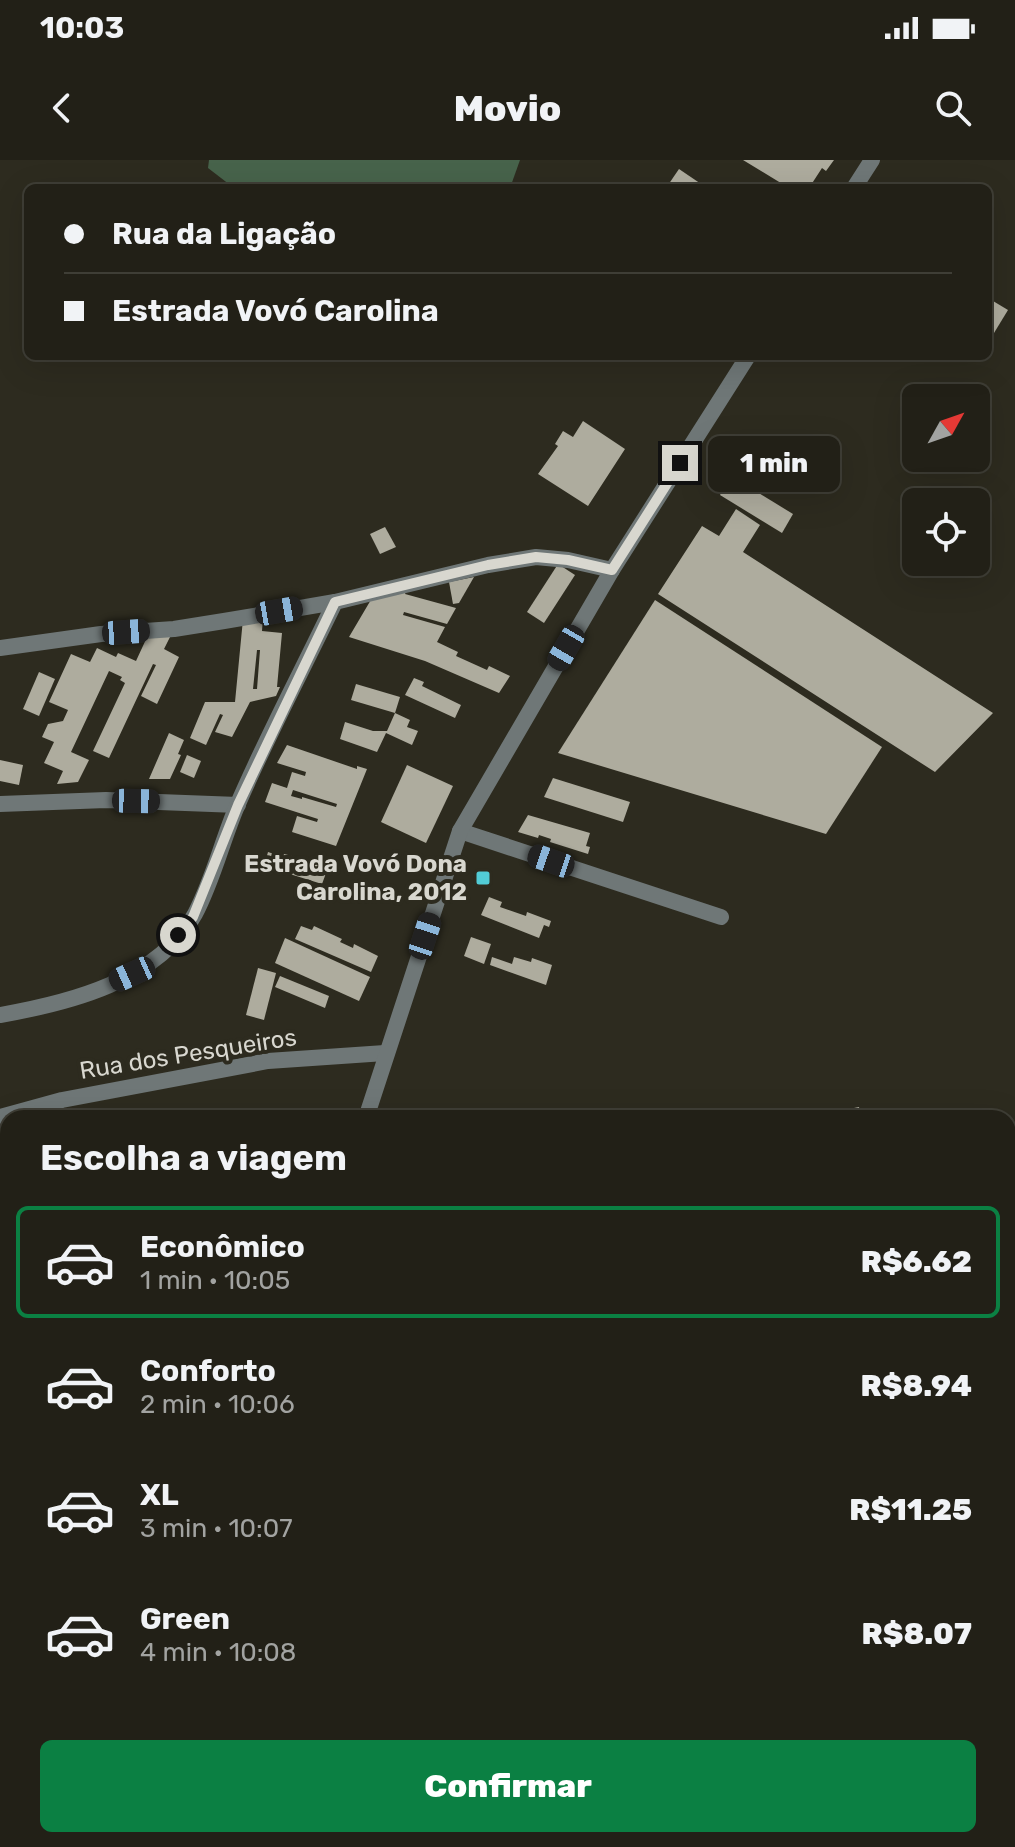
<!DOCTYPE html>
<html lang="pt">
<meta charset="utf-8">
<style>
:root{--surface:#222017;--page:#2a2820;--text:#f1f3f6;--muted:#a2a3a1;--line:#3f3e36;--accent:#0b8043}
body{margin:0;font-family:Rubik,sans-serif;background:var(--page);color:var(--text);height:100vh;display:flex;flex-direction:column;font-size:30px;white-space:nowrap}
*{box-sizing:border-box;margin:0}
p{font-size:26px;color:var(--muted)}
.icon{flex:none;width:44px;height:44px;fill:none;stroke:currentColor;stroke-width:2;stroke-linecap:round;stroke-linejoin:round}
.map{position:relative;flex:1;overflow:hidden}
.sheet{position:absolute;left:0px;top:950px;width:1016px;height:738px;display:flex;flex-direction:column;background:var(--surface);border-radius:24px 24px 0 0;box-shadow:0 8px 32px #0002,0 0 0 2px var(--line)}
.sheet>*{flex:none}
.top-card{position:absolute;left:24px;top:24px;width:968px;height:176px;border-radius:12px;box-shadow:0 8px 32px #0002,0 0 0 2px var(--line);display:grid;align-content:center;height:176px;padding:0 40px;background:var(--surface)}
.needle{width:52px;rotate:50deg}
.fabs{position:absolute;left:902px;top:224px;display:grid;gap:16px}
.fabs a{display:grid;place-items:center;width:88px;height:88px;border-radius:12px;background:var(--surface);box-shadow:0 8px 32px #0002,0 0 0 2px var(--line);font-size:40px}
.end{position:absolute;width:36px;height:36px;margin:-18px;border:10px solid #d8d7cf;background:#111;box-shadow:0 0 0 4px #111}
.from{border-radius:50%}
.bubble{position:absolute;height:56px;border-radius:12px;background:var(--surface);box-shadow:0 8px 32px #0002,0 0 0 2px var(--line);font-size:26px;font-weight:800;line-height:56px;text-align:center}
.car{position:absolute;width:24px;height:48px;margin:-24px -12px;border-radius:10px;box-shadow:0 0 6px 2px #0007;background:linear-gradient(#222 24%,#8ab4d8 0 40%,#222 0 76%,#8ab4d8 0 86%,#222 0)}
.top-card b{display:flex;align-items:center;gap:28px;height:76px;font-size:30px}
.top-card b+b{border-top:2px solid var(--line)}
.top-card i{width:20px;height:20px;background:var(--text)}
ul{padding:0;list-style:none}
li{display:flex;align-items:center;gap:24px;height:112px;margin:0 16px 12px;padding:0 24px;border:4px solid transparent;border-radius:12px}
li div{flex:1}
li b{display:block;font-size:30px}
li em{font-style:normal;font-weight:800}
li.active{border-color:var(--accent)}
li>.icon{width:72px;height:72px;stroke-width:1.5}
h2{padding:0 40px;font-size:36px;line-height:96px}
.button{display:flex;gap:16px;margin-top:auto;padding:16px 40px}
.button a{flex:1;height:92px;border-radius:12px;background:var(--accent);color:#fff;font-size:32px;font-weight:800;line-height:92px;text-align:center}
.status{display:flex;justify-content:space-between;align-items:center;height:56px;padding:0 40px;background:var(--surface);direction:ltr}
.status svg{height:22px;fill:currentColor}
header{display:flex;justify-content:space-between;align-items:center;height:104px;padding:0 40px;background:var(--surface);font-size:36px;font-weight:800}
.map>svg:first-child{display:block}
.forest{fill:#47634b}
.building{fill:#aeac9e;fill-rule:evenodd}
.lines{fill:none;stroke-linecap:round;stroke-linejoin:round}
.street{stroke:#6f7777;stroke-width:16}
.route{stroke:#d8d7cf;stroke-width:10}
.poi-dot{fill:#52ccd6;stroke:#2d2b1f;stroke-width:3}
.labels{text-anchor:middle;stroke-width:8;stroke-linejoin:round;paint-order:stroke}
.poi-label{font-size:24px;font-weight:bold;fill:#d8d7cf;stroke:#2d2b1f;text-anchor:end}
.street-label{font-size:24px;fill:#d8d7cf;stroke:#2d2b1f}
</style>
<div class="status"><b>10:03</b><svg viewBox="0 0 49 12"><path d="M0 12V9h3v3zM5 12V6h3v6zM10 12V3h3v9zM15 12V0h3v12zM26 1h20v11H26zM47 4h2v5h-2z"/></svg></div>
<header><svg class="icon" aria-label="back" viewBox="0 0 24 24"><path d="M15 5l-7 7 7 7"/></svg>Movio<svg class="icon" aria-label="search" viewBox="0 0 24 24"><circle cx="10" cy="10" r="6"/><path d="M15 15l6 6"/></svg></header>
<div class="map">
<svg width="1015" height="1687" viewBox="0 0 1015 1687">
<rect width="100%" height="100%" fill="#2d2b1f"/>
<!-- forest -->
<g class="forest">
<polygon points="209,0 520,0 510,28 234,28 208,8"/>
<polygon points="0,974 8,978 8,1509 0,1505"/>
</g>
<!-- building -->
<g class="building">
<polygon points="743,0 834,0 826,11 822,8 809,28 789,28"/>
<polygon points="679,9 707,28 666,28"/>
<polygon points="988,138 1008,150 994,173 988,170"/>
<polygon points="583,261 625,289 588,346 538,314 558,286 555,284 563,271 573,277"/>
<polygon points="788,299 816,316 811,325 782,308"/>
<polygon points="731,316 793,354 782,373 720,335"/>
<polygon points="736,349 760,365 743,392 993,553 935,612 658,434 702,366 719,376"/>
<polygon points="385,367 396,387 380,394 370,374"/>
<polygon points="558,404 575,415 544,463 527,452"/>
<polygon points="474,417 459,443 453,444 449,422"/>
<polygon points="406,431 405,434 456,448 447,464 404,452 403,455 445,467 437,482 458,492 456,496 487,510 489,506 510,516 499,533 425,501 349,477 372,438"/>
<polygon points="655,440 882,587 826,674 558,593"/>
<path d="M263,457L262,471L282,473L277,527H280L276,536L250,542L232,577L215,572L223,555L220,554L206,585L190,578L205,542H235L243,459ZM257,490H260L257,529H253Z"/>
<polygon points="148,475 171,475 164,489 179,497 157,544 141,536 156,505 153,504 109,598 93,591 125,523 120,520 122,517 109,511 71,592 89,600 78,622 57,624 63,611 44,603 54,582 42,577 48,564 63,561 68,550 49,542 71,494 90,502 97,488 116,497 118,493 136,501"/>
<polygon points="39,512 55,519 39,556 23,549"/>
<polygon points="414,518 424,522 422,526 461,545 455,558 405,535"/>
<polygon points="356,524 400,537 395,553 351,540"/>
<polygon points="395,553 410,560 407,567 418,571 412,585 386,573 377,592 340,579 345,562 373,571 387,571"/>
<polygon points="169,573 184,580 178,594 181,595 170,619 149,619"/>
<path d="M287,585L357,609V606L367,609L336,686L292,672L297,656L317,662L318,659L265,642L272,623L287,628L292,612L305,616L306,612L277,603ZM293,630L337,644L336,647L302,637V639L291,636Z"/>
<polygon points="187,595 201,601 194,618 180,612"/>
<polygon points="0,600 23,605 19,625 0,621"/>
<polygon points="407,605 453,626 426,683 381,662"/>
<polygon points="553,618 630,642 623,662 544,637"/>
<polygon points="528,655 590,673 586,686 590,687 588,694 550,682 551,679 539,675 538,678 518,672"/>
<polygon points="268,692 283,697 284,694 329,705 322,724 264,706"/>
<polygon points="489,737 502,742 500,747 526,756 527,752 551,761 549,767 544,765 539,778 481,755"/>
<polygon points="301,766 312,770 314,766 342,779 340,782 353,788 354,784 378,796 371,812 295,779"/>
<polygon points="471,777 491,784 484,804 464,796"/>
<polygon points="285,778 370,817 359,841 275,803"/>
<polygon points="492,797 512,804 514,797 531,802 532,798 552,805 546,825 490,805"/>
<polygon points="258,808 276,813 264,860 246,855"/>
<polygon points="280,816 329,836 325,848 275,827"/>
<polygon points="859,947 861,958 841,958 839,951"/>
<polygon points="751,949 753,955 757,954 759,958 742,958 740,952"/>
<polygon points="175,1680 331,1680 333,1687 177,1687"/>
<polygon points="714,1680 742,1680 743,1684 715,1687"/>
</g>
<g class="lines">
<!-- street -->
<g class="street">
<polyline points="854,28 872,0"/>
<polyline points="0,488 101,474 174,469 224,461 335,442 488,405 536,397 568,400 612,410"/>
<polyline points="0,644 106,640 238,645"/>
<polyline points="460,671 721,757"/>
<path d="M0,855C69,843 158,821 195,754C213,720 222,681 237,646C267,576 303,509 335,442"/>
<polyline points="0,957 62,940 268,901 385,893"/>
<polyline points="366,958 460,671 612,410 748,196"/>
<polyline points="1008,1022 1015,1021"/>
<polyline points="1008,1138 1015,1140"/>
<polyline points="370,1680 372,1687"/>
<polyline points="948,1680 957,1687"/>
<polyline points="421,1687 437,1680"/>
</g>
</g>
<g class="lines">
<!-- route -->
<polyline class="route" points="178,775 193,757 238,645 335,442 488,405 536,397 568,400 612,410 680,303"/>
</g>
<!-- markers -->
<rect class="poi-dot" x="475" y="710" width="16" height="16" rx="4"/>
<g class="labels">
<!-- poi labels -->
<g class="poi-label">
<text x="467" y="712">Estrada Vovó Dona<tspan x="467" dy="28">Carolina, 2012</tspan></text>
</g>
<!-- street labels -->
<g class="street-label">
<text transform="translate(188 894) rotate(-9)" y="8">Rua dos Pesqueiros</text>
</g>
</g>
</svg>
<div class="fabs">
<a><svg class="needle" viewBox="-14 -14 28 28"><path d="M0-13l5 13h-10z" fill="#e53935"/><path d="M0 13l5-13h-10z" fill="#a2a3a1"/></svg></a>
<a><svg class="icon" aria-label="locate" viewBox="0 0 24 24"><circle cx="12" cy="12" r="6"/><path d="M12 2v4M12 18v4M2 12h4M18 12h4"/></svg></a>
</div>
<i class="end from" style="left:178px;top:775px"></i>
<i class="end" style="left:680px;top:303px"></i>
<div class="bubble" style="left:708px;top:276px;width:132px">1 min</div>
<i class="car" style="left:279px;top:451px;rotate:80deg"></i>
<i class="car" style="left:126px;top:472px;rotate:86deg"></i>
<i class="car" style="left:566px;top:488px;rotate:210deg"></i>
<i class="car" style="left:136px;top:641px;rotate:91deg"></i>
<i class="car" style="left:551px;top:701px;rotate:289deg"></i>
<i class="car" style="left:425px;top:776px;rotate:18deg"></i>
<i class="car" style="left:132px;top:814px;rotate:246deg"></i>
<div class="top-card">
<b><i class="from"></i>Rua da Ligação</b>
<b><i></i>Estrada Vovó Carolina</b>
</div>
<section class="sheet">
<h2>Escolha a viagem</h2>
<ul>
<li class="active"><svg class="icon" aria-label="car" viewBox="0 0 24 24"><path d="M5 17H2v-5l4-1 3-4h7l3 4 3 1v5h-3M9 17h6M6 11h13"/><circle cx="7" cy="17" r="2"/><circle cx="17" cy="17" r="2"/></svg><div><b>Econômico</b><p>1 min · 10:05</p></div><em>R$6.62</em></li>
<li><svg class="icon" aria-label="car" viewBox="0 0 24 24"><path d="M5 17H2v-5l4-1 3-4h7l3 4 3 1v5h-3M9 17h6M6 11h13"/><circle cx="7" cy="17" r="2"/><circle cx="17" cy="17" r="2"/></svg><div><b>Conforto</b><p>2 min · 10:06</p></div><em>R$8.94</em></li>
<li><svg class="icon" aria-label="car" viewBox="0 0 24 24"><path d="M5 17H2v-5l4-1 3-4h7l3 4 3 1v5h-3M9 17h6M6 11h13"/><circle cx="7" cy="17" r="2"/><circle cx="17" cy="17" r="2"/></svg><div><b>XL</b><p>3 min · 10:07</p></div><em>R$11.25</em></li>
<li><svg class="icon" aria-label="car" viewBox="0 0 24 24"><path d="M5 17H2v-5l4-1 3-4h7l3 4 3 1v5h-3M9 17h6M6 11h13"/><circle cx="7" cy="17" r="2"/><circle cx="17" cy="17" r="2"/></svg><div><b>Green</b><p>4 min · 10:08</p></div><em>R$8.07</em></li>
</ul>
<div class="button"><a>Confirmar</a></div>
</section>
</div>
